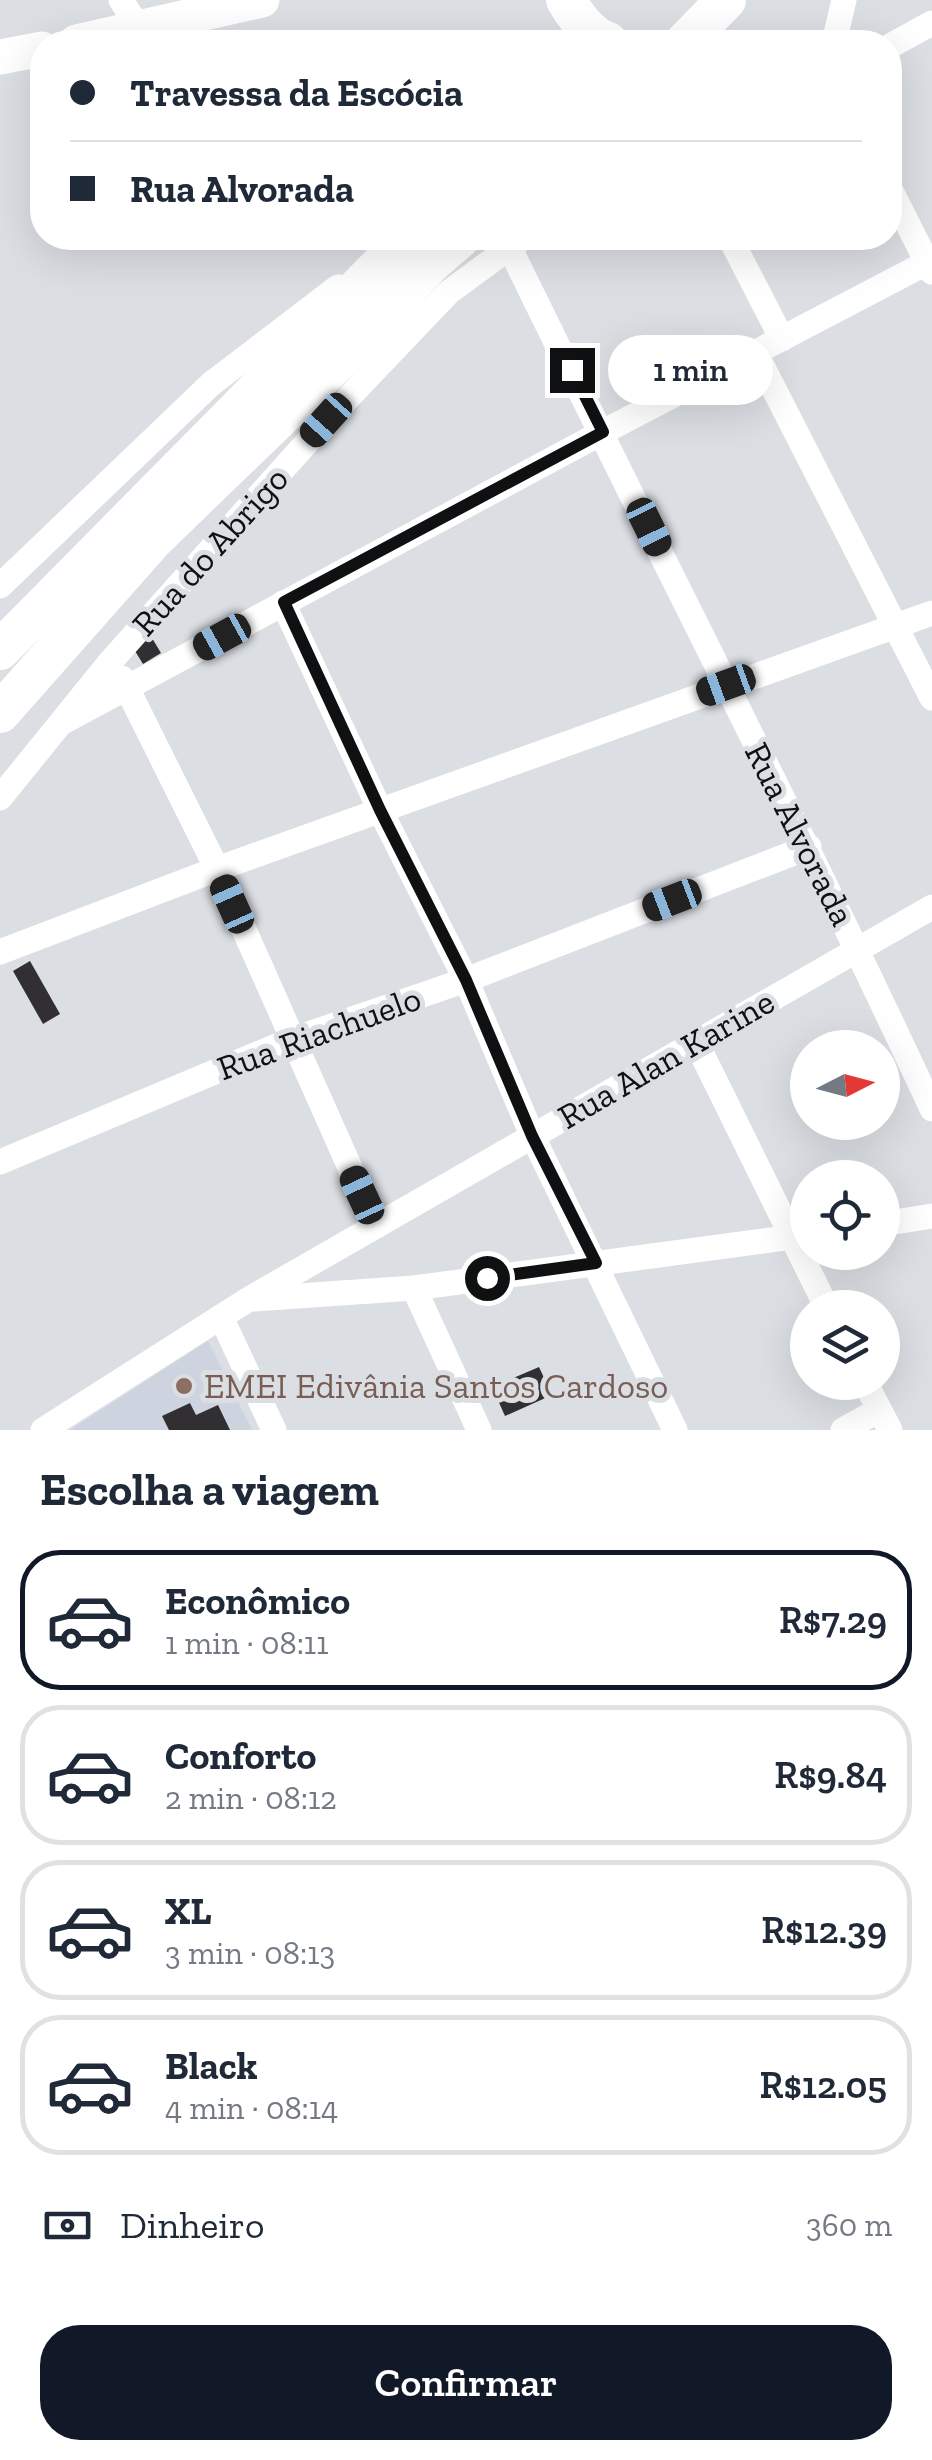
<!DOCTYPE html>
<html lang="pt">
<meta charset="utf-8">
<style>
:root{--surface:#fff;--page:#f2f2f3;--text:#1f2937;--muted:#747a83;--line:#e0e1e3;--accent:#111827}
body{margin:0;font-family:"Zilla Slab",serif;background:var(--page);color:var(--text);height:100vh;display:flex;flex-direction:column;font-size:38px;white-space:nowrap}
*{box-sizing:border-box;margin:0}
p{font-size:32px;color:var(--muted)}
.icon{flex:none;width:55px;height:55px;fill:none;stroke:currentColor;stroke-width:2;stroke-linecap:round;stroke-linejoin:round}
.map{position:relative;height:1430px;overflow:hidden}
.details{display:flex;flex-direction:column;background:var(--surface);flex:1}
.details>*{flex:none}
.guide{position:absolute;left:30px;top:30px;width:872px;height:220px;border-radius:40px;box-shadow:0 10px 40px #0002;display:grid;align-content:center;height:220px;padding:0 40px;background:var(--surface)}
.needle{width:65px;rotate:84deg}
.tools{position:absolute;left:790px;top:1030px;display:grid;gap:20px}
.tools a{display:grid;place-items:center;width:110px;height:110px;border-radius:50%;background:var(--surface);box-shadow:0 10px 40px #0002;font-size:50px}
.end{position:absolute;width:45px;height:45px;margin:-22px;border:12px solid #0f1011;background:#fff;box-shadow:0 0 0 5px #fff}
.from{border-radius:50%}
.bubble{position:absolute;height:70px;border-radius:35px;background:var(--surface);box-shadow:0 10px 40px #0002;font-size:32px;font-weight:600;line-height:70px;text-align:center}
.car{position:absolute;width:30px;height:60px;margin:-30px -15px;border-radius:12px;box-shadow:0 0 8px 2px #0007;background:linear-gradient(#222 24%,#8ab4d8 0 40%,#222 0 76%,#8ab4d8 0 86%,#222 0)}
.guide b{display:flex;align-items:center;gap:35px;height:95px;font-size:38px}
.guide b+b{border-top:2px solid var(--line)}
.guide i{width:25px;height:25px;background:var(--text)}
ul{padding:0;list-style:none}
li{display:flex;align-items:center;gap:30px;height:140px;margin:0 20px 15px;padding:0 20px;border:5px solid var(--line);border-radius:40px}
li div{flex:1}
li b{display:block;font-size:38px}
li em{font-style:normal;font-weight:600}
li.current{border-color:var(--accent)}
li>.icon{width:90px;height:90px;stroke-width:1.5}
h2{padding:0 40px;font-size:45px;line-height:120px}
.pay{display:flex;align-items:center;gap:25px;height:110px;padding:0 40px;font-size:38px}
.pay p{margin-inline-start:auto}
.button{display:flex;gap:20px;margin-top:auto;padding:20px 40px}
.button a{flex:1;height:115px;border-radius:40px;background:var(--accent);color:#fff;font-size:40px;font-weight:600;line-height:115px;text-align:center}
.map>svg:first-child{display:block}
.built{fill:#cdd4df}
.building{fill:#322f33}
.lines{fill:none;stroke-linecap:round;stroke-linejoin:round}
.minor{stroke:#fff;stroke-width:25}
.secondary{stroke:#fff;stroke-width:35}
.trunk{stroke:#fff;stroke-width:40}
.route{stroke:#0f1011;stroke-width:12}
.education-dot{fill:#8d6e63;stroke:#dbdee3;stroke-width:4}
.labels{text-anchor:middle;stroke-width:10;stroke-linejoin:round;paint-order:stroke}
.street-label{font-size:35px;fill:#0f1011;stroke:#dbdee3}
.education-label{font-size:35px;fill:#785e54;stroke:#dbdee3;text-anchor:start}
</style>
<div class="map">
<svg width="932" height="1430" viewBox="0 0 932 1430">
<rect width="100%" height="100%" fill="#dbdee3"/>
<!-- built -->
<polygon class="built" points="208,1341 252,1430 70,1430"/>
<!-- building -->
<g class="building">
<polygon points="149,633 161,653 143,664 135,651"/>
<polygon points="30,961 60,1014 43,1024 13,971"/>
<polygon points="539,1367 552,1395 505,1416 492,1387"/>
<polygon points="190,1403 196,1415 218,1405 230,1430 169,1430 162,1416"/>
</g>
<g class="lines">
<!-- minor -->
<g class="minor">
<polyline points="121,0 140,30"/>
<polyline points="834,42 844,0"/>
<polyline points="890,46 932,23"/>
<polyline points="890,189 932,272"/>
<path d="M505,238C646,529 796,816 932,1109"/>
<polyline points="730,238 782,339"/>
<polyline points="756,354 932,698"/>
<polyline points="0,586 211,384 338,287"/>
<polyline points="283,603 380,810 466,980 532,1135 675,1430"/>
<polyline points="122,678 217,869 376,1226"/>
<polyline points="63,722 603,432 932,260"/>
<polyline points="0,798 110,662 327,420 449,292 520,240"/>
<polyline points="0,952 217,869 932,613"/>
<polyline points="696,1042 827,1308"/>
<polyline points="0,1162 291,1040 466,980 809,847"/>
<polyline points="882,1224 932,1216"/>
<polyline points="414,1288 479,1430"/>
<polyline points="254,1299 414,1288 808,1235"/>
<polyline points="221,1317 274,1430"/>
<polyline points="865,1382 890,1430"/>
<polyline points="43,1430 249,1299 932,907"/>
<polyline points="843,1430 879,1410"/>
</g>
<!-- secondary -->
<g class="secondary">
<polyline points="76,42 262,0"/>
<polyline points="0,57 42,49"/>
</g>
<!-- trunk -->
<g class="trunk">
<path d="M566,0C576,17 590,36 608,42"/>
<polyline points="685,42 726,0"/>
<polyline points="0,650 407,238"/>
<polyline points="0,713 154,539 364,336 431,263 460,238"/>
</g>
</g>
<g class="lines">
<!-- route -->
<polyline class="route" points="487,1278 596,1263 532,1136 466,980 380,810 284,602 603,432 572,370"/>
</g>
<!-- markers -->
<circle class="education-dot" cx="184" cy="1386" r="10"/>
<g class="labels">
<!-- street labels -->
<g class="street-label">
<text transform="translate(210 551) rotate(-48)" y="12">Rua do Abrigo</text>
<text transform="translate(800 834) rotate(63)" y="12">Rua Alvorada</text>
<text transform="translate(319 1033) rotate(-20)" y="12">Rua Riachuelo</text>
<text transform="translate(666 1059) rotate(-30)" y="12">Rua Alan Karine</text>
</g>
<!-- education labels -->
<g class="education-label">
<text x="204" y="1398">EMEI Edivânia Santos Cardoso</text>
</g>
</g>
</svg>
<div class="tools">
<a><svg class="needle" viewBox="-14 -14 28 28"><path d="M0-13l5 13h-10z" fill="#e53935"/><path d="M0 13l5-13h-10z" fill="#747a83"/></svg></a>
<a><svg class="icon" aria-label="locate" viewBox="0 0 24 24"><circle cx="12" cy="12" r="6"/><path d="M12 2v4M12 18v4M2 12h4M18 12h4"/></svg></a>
<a><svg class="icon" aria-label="layers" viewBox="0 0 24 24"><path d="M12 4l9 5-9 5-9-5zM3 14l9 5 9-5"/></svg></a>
</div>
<i class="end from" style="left:487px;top:1278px"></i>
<i class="end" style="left:572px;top:370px"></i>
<div class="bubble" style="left:608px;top:335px;width:165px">1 min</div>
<i class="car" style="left:326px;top:420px;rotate:222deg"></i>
<i class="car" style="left:649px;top:527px;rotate:154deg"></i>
<i class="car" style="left:222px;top:637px;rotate:241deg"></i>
<i class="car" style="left:726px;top:685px;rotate:250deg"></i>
<i class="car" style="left:672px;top:900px;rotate:249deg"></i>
<i class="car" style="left:232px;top:904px;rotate:336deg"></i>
<i class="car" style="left:362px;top:1195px;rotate:335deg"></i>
<div class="guide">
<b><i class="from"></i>Travessa da Escócia</b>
<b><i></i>Rua Alvorada</b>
</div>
</div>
<section class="details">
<h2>Escolha a viagem</h2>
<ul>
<li class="current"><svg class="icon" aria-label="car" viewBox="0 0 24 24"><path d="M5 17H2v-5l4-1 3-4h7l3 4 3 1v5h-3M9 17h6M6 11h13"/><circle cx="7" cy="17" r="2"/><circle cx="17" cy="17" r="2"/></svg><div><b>Econômico</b><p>1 min · 08:11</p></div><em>R$7.29</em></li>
<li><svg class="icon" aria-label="car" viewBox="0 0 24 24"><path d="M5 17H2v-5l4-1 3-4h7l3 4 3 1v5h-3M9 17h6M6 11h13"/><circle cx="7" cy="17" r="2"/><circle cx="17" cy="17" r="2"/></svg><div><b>Conforto</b><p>2 min · 08:12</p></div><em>R$9.84</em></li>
<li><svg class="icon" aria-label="car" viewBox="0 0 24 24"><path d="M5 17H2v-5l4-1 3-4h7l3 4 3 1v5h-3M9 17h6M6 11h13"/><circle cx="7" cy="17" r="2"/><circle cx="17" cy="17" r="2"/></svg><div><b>XL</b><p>3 min · 08:13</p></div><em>R$12.39</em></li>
<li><svg class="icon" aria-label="car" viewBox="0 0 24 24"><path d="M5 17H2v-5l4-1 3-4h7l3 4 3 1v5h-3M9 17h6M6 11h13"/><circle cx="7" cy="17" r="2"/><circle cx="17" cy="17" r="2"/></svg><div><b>Black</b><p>4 min · 08:14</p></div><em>R$12.05</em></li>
</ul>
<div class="pay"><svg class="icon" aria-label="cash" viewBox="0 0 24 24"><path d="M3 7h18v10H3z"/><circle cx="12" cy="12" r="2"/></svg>Dinheiro<p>360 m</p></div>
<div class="button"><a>Confirmar</a></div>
</section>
